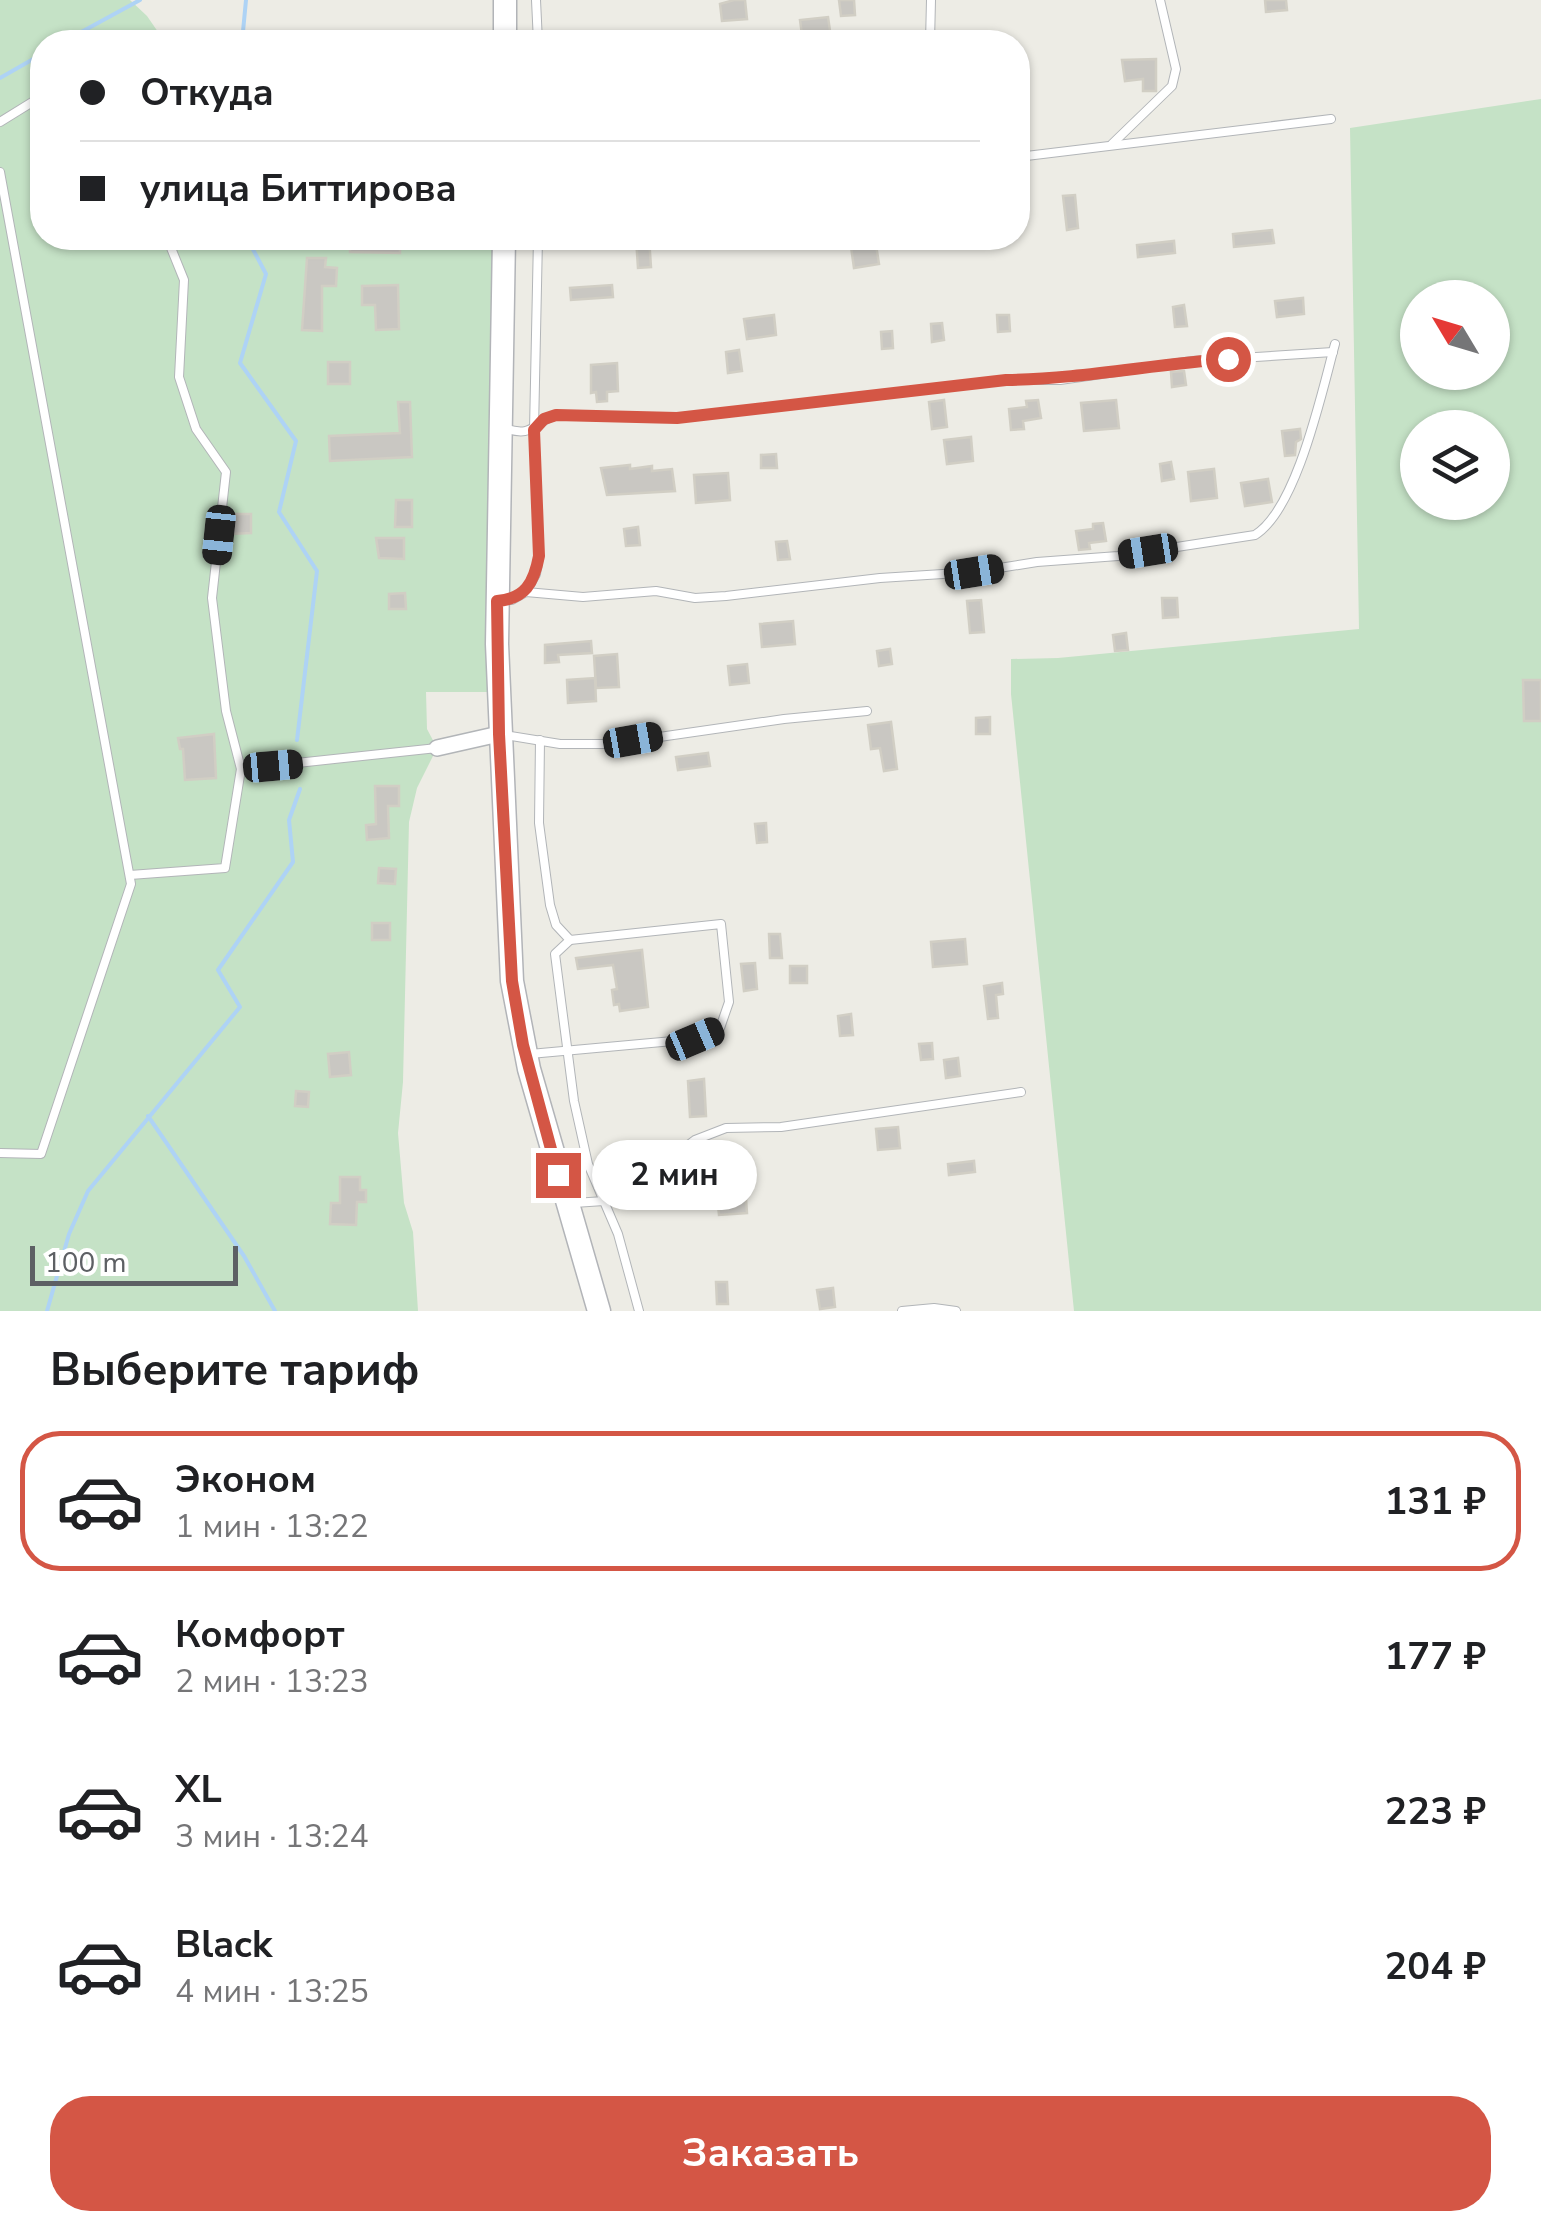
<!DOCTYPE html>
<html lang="ru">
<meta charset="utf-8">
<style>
:root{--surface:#fff;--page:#f2f2f2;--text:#202124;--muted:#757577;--line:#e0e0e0;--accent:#d45645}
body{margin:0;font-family:"Nunito Sans",sans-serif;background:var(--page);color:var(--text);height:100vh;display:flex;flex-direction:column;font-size:38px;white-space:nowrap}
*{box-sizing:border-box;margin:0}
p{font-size:32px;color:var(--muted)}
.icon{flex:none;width:55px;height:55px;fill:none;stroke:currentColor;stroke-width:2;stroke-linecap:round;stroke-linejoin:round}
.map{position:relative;height:1311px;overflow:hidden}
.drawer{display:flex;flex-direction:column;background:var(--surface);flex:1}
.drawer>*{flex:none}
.banner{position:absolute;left:30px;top:30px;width:1000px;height:220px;border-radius:40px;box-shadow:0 2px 8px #0004;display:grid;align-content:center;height:220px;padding:0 50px;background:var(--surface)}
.needle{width:65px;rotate:308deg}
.tools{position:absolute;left:1400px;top:280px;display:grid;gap:20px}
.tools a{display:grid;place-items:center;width:110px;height:110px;border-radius:50%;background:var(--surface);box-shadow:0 2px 8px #0004;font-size:50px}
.scale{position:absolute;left:30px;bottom:25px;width:208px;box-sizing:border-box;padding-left:10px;border:5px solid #5d6064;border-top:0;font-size:28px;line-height:35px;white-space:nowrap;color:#5d6064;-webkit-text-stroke:8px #fff;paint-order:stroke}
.end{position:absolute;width:45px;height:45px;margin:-22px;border:12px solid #d45645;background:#fff;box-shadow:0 0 0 5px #fff}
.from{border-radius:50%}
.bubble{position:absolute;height:70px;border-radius:35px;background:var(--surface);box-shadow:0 2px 8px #0004;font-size:32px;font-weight:700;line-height:70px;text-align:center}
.car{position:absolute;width:30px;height:60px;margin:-30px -15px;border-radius:12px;box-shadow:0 0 8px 2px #0007;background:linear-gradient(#222 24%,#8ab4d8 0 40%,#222 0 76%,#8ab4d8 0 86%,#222 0)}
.banner b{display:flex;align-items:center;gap:35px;height:95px;font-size:38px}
.banner b+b{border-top:2px solid var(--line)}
.banner i{width:25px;height:25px;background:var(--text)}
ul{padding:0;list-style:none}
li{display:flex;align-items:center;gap:30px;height:140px;margin:0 20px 15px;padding:0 30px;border:5px solid transparent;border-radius:40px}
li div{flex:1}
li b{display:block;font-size:38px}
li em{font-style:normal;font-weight:700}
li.active{border-color:var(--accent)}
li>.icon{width:90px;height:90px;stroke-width:1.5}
h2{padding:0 50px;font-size:45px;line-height:120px}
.action{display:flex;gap:20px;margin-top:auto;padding:20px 50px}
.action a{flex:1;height:115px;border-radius:40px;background:var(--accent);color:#fff;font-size:40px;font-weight:700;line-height:115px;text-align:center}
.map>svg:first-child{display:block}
.green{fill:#c5e2c6;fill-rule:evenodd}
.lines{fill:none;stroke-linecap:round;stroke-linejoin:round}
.stream{stroke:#aed3f5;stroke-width:4}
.building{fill:#c9c7c2;stroke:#d1cec4;stroke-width:2.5}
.lane-casing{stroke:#b2b5b8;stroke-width:10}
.street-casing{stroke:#b2b5b8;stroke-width:18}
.secondary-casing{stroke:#b2b4b8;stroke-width:25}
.lane{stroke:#fff;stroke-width:8}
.street{stroke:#fff;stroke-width:15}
.secondary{stroke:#fff;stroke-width:22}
.route{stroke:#d45645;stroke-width:12}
</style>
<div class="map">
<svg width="1541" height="1311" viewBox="0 0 1541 1311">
<rect width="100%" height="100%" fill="#edece5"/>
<!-- green -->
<g class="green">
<polygon points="0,0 130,0 147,16 165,42 42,42 42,238 504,238 498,692 426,692 427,729 437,748 417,788 409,822 403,1082 398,1133 404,1203 413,1232 418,1311 0,1311"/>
<path d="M1541,99V1311H1074L1011,694V659L1058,658L1359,629L1350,128ZM1418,298H1492V372H1418ZM1418,428H1492V502H1418Z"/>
</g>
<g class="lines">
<!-- stream -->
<g class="stream">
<polyline points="63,42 140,0"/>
<polyline points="242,42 246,0"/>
<polyline points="0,78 42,54"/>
<polyline points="247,238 266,274 240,363 296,441 279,512 317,571 297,740"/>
<polyline points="148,1116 244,1256 275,1311"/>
<polyline points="47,1311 69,1234 88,1191 240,1007 218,970 293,862 289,820 300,789"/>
</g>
</g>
<!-- building -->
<g class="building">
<polygon points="734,0 745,0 747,19 722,21 720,4"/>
<polygon points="839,0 854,0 855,15 841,16"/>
<polygon points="1265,0 1286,0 1287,10 1266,12"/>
<polygon points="828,17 831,38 825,39 826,42 803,42 800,20"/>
<polygon points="1156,59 1156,91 1143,91 1143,79 1125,81 1122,60"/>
<polygon points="1075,195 1078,228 1067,230 1063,196"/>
<polygon points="1272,230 1274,243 1234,247 1233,234"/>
<polygon points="379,238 400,238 400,253 350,252 350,240 379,240"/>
<polygon points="636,238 649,238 651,267 638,268"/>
<polygon points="875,238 879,264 854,268 850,240"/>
<polygon points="1174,241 1175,253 1138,257 1137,245"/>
<polygon points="307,258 326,258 325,267 337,268 336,286 322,286 322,331 302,330"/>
<polygon points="398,285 399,329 376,330 375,305 362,305 362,286"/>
<polygon points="612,285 613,297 571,300 570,288"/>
<polygon points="1303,298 1304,314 1277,317 1275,301"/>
<polygon points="1184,305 1187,326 1175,327 1173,307"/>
<polygon points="774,315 776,335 747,339 744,319"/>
<polygon points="997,315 1009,315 1010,331 998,332"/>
<polygon points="942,323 944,340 932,342 931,324"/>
<polygon points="892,331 893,348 882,349 881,332"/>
<polygon points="739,350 742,371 728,373 726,352"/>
<rect x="328" y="362" width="22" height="22"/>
<polygon points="617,363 618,391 607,392 607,401 597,402 596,392 591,393 591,365"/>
<polygon points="1184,371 1186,385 1172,387 1171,372"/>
<polygon points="944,400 947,427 932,429 929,402"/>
<polygon points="1038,400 1041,418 1023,421 1024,429 1011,430 1009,409 1027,407 1026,401"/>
<polygon points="1116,400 1119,428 1084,431 1081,403"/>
<polygon points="398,402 410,402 412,457 330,461 329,436 400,433"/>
<polygon points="1300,429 1301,439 1296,442 1295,455 1285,456 1282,431"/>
<polygon points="971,437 973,461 947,464 944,440"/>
<polygon points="776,454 777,468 761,468 761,455"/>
<polygon points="1171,462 1174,479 1162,481 1160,464"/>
<polygon points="630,465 630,469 652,466 652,471 672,469 675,491 607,495 601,468"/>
<polygon points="1214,469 1217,498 1191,501 1188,472"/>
<polygon points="728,473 730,500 696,503 694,475"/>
<polygon points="1268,479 1272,502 1245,506 1241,483"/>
<polygon points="396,500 412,500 412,527 395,527"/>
<polygon points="230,514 251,514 251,533 230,534"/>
<polygon points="1103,523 1106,541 1089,543 1090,549 1079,550 1076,531 1093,529 1093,524"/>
<polygon points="638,527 640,545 626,546 624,529"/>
<polygon points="376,538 404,538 404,559 379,558"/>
<polygon points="787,541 790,559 778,560 776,542"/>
<polygon points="405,593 406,609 389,609 389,594"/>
<polygon points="1162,598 1177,598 1178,617 1163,618"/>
<polygon points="981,600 984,632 970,633 967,601"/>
<polygon points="793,621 795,644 762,647 760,624"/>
<polygon points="1126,633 1128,650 1115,651 1113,635"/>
<polygon points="591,641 592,653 558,655 559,662 545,663 545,645"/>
<polygon points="890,649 892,664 879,666 877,651"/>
<polygon points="617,654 619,687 596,688 594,656"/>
<polygon points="747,664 749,683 730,685 728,666"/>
<polygon points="595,678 596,701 568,703 567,680"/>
<polygon points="1523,680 1541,680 1541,721 1524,721"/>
<polygon points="990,717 990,734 976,734 976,718"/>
<polygon points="891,722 897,769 884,771 880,748 871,749 868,725"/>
<polygon points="214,734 216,778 185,780 183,749 180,749 178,738"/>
<polygon points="708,753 710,766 678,770 676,757"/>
<polygon points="375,786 399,786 399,806 388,806 389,838 367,840 366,825 376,824"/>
<polygon points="766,823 767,842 757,843 755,824"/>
<polygon points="379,868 396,869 395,884 378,883"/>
<rect x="372" y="923" width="18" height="17"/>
<polygon points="769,934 780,934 782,958 770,958"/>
<polygon points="965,939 967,964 933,967 931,942"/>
<polygon points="642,950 648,1007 620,1011 619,1004 614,1005 612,990 617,989 613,965 578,969 576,958"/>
<polygon points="755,963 757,989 744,991 741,964"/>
<rect x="790" y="966" width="17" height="17"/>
<polygon points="1002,983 1003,994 996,995 998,1018 988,1019 984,986"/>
<polygon points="851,1014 853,1035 840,1036 838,1016"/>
<polygon points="932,1043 933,1059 921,1060 919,1044"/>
<polygon points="349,1052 351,1075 330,1077 328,1054"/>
<polygon points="958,1058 960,1076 946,1078 944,1060"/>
<polygon points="704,1079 706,1116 690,1117 688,1081"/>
<polygon points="296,1091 309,1092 308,1107 295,1106"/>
<polygon points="898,1127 900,1148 878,1150 876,1129"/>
<polygon points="974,1161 975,1172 949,1175 948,1164"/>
<polygon points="340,1177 360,1177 360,1190 366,1190 366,1202 357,1202 356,1225 330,1224 331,1203 340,1203"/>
<polygon points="745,1184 747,1213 719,1215 716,1186"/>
<polygon points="716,1282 727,1282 728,1304 717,1304"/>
<polygon points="833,1288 835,1307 820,1309 817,1290"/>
</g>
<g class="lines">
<defs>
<g id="lane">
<polyline points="536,0 538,42"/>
<polyline points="930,42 931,0"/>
<polyline points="0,122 42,96"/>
<polyline points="1112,144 1172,86 1176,69 1160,0"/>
<polyline points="1018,157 1331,119"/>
<polyline points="0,172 131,884 41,1154 0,1153"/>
<polyline points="167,238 184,280 179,377 196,429 226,472 212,598 226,711 241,769 437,748"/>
<polyline points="824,238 826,242"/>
<path d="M503,428C534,438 531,424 556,415L677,418L1006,380H1060L1192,361L1333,352"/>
<polyline points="526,592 536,574 539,556 534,430 538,238"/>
<path d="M502,600H512L526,592L583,597L656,591L695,598L726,596L880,578L974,572L1037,562L1118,556L1255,535C1297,509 1322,391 1335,344"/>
<polyline points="505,735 560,744 611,744 784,719 867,711"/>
<polyline points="130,875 225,868 241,769"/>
<polyline points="570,940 555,954 574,1101 588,1164 618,1234 639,1311"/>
<polyline points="530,1054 695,1039 720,1028 729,1002 721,924 570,940 556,925 550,905 539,823 540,740"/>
<polyline points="574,1203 604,1201 642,1180 695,1140 726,1128 781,1127 1021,1092"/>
<polyline points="902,1311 934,1308 956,1311"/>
</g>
<polyline id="street" points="437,748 499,734"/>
<g id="secondary">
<polyline points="505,42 505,0"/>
<polyline points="504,238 497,644 512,981 529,1069 599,1311"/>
</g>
</defs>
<!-- lane casing -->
<use href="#lane" class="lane-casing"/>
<!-- street casing -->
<use href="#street" class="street-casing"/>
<!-- secondary casing -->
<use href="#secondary" class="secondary-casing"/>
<!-- lane -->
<use href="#lane" class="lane"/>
<!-- street -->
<use href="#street" class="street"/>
<!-- secondary -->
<use href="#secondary" class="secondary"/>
</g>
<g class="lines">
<!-- route -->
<path class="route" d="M558,1175L523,1045L512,981L499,734L497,601C525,599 534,583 539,556L534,430L544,419L556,415L677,418L1006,380C1081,379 1154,364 1228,359"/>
</g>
</svg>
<div class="tools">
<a><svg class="needle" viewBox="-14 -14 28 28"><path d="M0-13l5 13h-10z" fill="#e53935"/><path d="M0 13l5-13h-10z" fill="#757577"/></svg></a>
<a><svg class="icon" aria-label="layers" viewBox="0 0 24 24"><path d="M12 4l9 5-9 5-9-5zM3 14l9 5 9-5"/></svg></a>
</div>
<div class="scale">100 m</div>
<i class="end from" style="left:1228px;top:359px"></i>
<i class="end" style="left:558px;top:1175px"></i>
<div class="bubble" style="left:592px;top:1140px;width:165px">2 мин</div>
<i class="car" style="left:219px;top:535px;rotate:186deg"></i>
<i class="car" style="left:1148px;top:551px;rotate:261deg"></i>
<i class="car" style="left:974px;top:572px;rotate:81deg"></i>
<i class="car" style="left:633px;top:740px;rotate:80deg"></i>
<i class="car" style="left:273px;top:766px;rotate:85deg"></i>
<i class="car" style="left:695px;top:1039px;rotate:67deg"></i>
<div class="banner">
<b><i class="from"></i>Откуда</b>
<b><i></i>улица Биттирова</b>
</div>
</div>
<section class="drawer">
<h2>Выберите тариф</h2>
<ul>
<li class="active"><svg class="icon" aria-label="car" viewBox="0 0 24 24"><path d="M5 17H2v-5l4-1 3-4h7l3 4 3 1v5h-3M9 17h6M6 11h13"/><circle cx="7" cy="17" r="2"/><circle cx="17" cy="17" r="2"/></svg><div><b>Эконом</b><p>1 мин · 13:22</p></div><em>131 ₽</em></li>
<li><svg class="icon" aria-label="car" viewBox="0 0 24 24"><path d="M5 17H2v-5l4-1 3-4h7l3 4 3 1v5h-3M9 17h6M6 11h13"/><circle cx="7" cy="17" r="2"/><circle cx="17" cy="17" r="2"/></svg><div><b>Комфорт</b><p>2 мин · 13:23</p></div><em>177 ₽</em></li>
<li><svg class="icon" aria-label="car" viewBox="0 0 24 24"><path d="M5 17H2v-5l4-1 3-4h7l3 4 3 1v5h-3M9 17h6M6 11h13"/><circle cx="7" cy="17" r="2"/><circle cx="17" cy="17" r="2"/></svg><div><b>XL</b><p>3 мин · 13:24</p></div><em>223 ₽</em></li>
<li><svg class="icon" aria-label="car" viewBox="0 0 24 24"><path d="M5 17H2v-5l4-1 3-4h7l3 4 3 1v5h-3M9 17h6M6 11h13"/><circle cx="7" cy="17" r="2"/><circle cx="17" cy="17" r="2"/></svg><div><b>Black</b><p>4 мин · 13:25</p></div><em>204 ₽</em></li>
</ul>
<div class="action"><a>Заказать</a></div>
</section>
